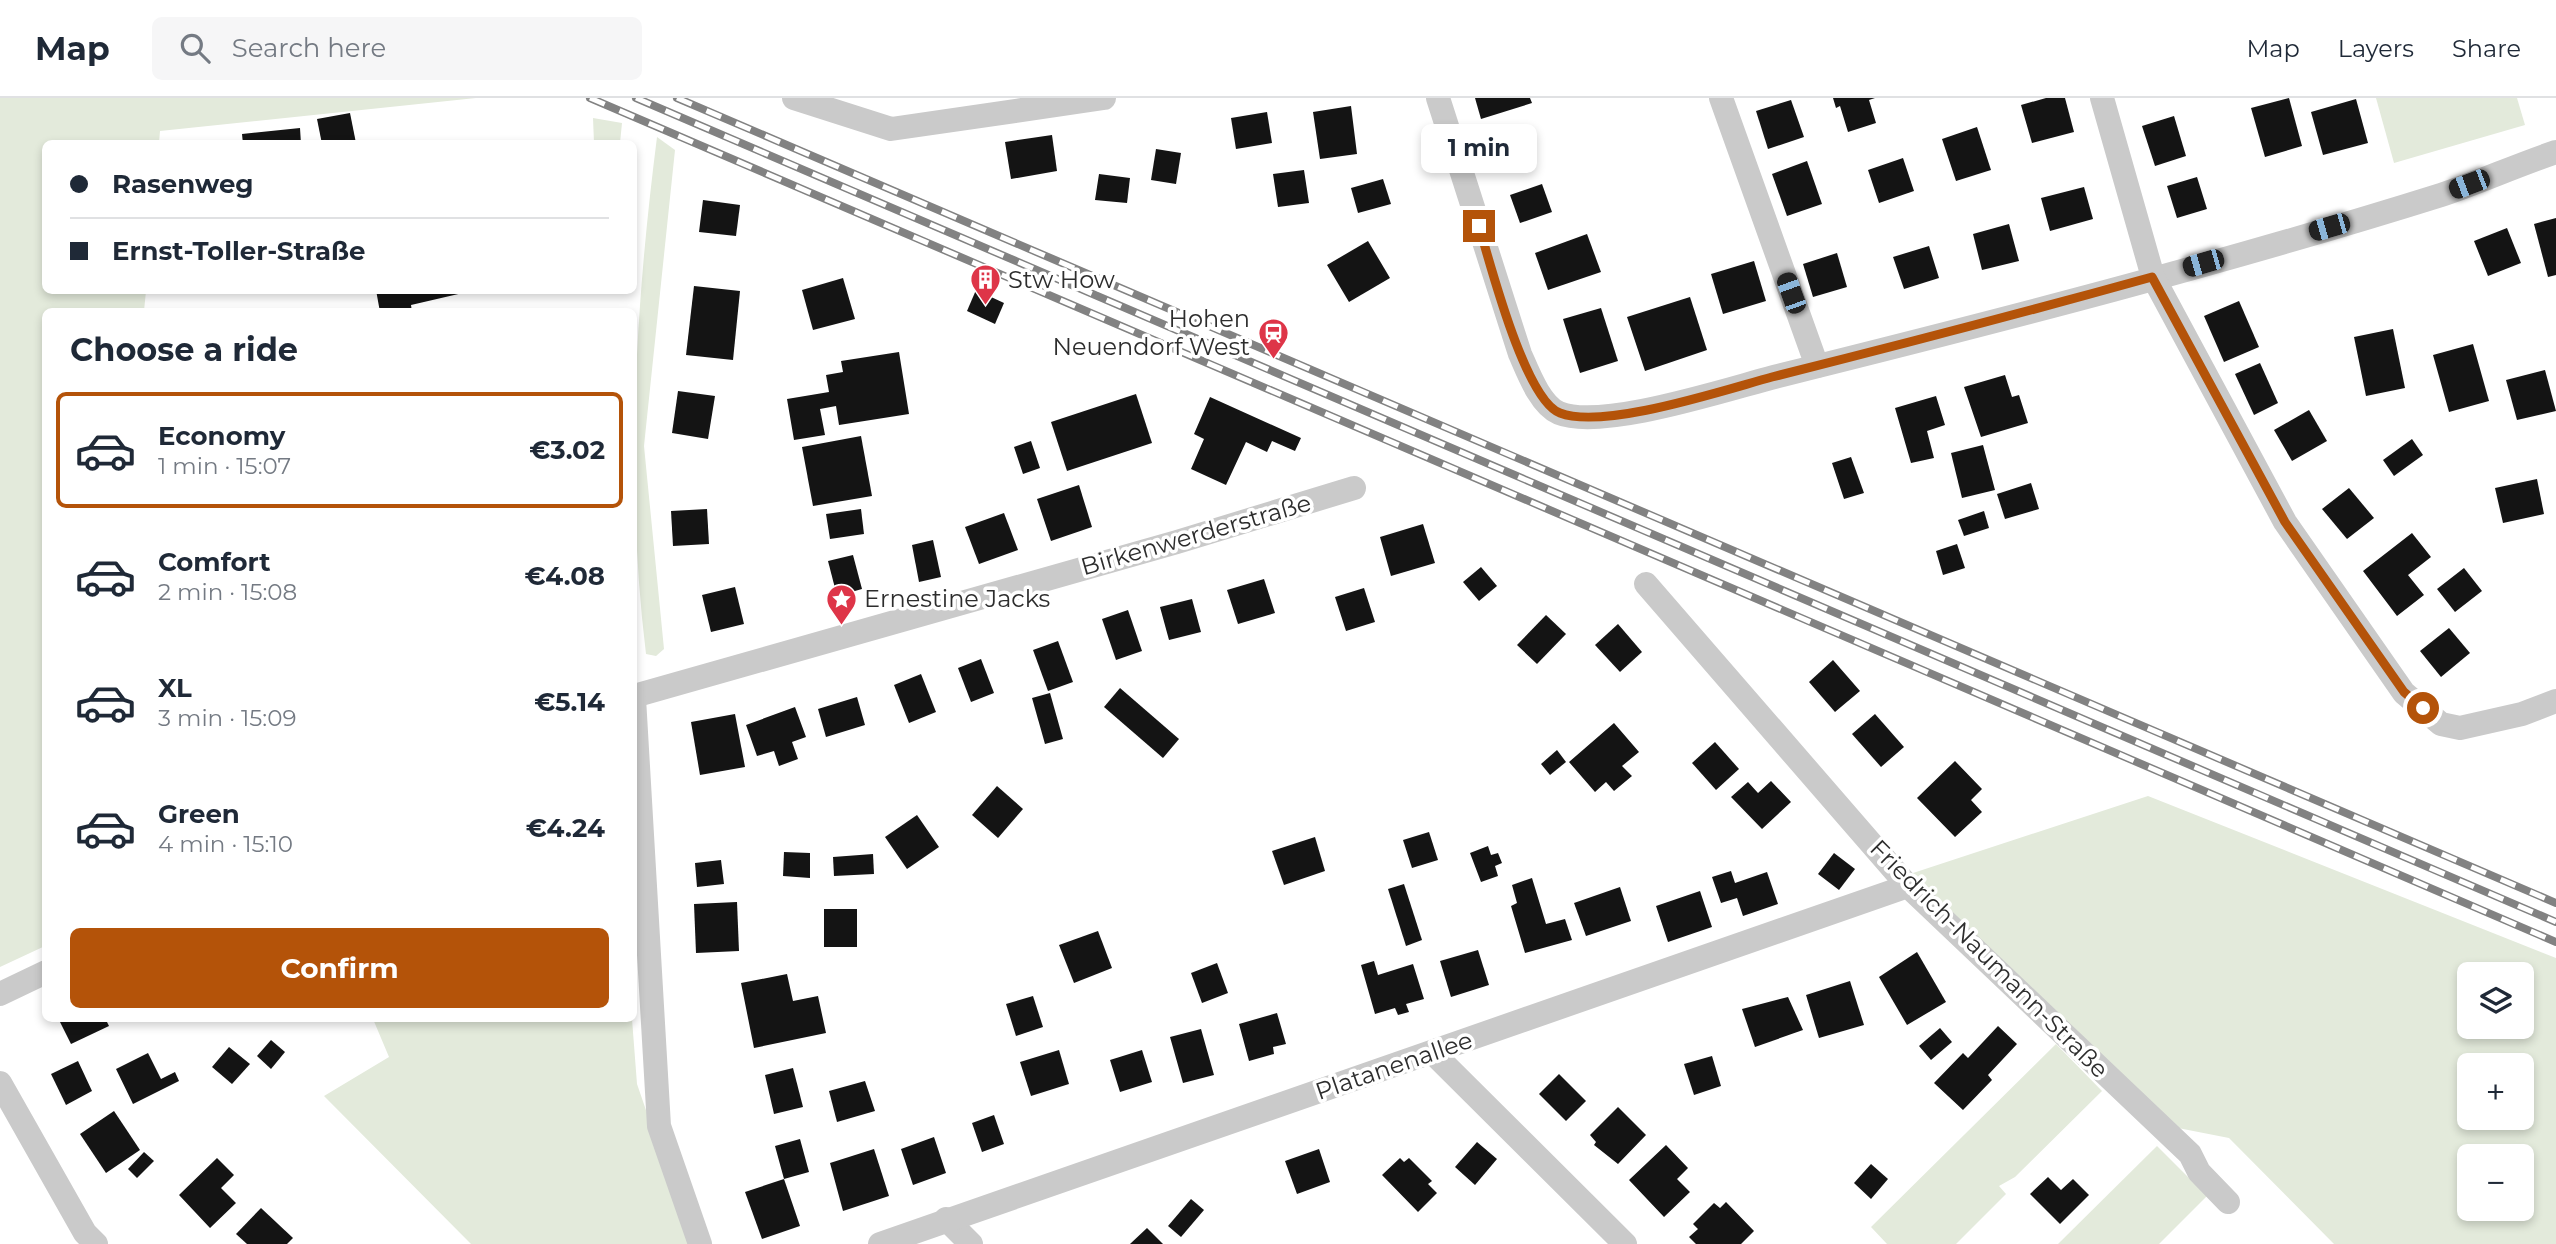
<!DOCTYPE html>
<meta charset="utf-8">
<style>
:root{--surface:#fff;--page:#f6f6f7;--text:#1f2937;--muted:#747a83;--line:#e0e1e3;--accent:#b45309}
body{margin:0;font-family:Montserrat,sans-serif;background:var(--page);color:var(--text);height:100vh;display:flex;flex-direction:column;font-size:26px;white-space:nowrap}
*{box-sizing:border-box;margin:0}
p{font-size:23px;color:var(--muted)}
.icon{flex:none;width:38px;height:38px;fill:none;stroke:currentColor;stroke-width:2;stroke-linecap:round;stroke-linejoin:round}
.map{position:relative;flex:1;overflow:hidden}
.side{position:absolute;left:42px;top:210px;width:595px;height:714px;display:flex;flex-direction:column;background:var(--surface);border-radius:10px;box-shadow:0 4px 10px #0003}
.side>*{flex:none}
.banner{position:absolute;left:42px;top:42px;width:595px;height:154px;border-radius:10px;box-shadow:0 4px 10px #0003;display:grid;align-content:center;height:154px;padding:0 28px;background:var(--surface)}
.controls{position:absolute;left:2457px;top:864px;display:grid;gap:14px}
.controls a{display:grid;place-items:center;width:77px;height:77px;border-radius:10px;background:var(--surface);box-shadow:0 4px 10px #0003;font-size:35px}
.end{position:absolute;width:32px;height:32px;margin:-16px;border:9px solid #b45309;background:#fff;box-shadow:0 0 0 4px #fff}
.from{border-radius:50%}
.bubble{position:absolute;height:49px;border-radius:10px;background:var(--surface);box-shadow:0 4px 10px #0003;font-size:23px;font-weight:700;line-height:49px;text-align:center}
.car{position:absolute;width:21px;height:42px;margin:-21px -10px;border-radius:9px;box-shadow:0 0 5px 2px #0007;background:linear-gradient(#222 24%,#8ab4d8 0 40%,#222 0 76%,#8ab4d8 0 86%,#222 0)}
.banner b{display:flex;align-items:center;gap:24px;height:66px;font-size:26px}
.banner b+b{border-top:2px solid var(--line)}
.banner i{width:18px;height:18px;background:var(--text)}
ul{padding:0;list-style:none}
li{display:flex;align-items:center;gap:21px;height:116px;margin:0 14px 10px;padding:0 14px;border:4px solid transparent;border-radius:10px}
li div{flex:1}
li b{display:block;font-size:26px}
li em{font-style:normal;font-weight:700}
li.on{border-color:var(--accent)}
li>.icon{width:63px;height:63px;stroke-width:1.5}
h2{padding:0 28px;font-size:32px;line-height:84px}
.button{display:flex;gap:14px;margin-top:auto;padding:14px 28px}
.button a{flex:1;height:80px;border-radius:10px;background:var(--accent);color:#fff;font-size:28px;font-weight:700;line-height:80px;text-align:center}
header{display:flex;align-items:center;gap:42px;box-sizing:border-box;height:98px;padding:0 35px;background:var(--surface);border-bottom:2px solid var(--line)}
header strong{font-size:33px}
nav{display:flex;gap:38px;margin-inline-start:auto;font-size:24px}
.search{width:490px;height:63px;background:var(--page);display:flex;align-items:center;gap:18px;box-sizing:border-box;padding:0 24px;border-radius:10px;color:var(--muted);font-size:26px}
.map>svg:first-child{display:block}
.green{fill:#e3eadb;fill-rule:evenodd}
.building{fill:#141414}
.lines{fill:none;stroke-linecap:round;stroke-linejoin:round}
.street{stroke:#cacaca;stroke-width:24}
.rail-casing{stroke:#828282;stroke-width:8}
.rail{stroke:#fff;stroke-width:5;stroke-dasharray:16;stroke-linecap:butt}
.route{stroke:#b45309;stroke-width:9}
.labels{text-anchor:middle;stroke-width:7;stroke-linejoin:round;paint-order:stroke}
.poi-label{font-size:24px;fill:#2d2d2d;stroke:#fff;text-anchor:start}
.street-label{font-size:24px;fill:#2d2d2d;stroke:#fff}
</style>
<header>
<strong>Map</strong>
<div class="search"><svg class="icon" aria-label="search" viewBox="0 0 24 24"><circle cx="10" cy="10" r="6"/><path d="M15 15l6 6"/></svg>Search here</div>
<nav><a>Map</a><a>Layers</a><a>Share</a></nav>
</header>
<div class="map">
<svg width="2556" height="1146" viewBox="0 0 2556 1146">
<rect width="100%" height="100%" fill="#fff"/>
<!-- green -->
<g class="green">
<polygon points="0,0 476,0 160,33 159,45 46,46 46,192 146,193 144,213 46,214 45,848 0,869"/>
<polygon points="2376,0 2517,0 2525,27 2394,65"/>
<polygon points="593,20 622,25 620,45 594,45"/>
<path d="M657,39L675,52L644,348L664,551L656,558L646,556C625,383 635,212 657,39Z"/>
<path d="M2148,698L2556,860V1146H2334L2229,1040L2178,1030L1910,776ZM2469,877H2522V929H2469ZM2469,968H2522V1020H2469ZM2469,1059H2522V1111H2469Z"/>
<polygon points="373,921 632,921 637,986 692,1146 471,1146 324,998 389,959"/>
<polygon points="2056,946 2102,993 2015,1079 1999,1088 2006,1096 1956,1146 1887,1146 1871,1129"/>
<polygon points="2157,1048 2207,1098 2159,1146 2058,1146"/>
</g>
<!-- building -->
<g class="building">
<polygon points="1475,0 1530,0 1532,5 1481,21"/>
<polygon points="1833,0 1875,0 1869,2 1876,25 1848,34 1840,8 1836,10"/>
<polygon points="2046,0 2065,0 2074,34 2032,45 2021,7"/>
<polygon points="2289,0 2302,48 2265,59 2251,10"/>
<polygon points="2356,1 2368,45 2323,57 2311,14"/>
<polygon points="1791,2 1804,39 1768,51 1756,13"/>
<polygon points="1351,8 1357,56 1320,61 1313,14"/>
<polygon points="1267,14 1272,45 1236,51 1231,20"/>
<polygon points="350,15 356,45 322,46 317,21"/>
<polygon points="2174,18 2186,58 2155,68 2142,28"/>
<polygon points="1977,29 1991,72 1956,83 1942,41"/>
<polygon points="300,30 301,46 243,46 242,36"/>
<polygon points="1052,37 1057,73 1011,81 1005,44"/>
<polygon points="1156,51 1181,55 1176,86 1151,82"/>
<polygon points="1903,60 1914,93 1879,105 1868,72"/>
<polygon points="1807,63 1822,106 1787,118 1772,76"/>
<polygon points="1304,72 1309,105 1278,109 1273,76"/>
<polygon points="1099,76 1130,80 1127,105 1095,102"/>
<polygon points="2197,79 2207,111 2177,120 2167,88"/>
<polygon points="1383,81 1391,106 1358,115 1351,90"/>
<polygon points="1542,86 1552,114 1520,125 1510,97"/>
<polygon points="2084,89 2093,121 2050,133 2041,100"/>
<polygon points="703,102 740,107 736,138 699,134"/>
<polygon points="2556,120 2556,177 2548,179 2534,126"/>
<polygon points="2009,126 2019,163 1982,172 1973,136"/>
<polygon points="2507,130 2521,165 2488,178 2474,143"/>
<polygon points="1587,136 1601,174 1548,192 1535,155"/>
<polygon points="1368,143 1390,180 1349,204 1327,167"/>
<polygon points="1929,148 1939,180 1904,191 1893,159"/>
<polygon points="1837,155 1847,189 1813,199 1803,166"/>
<polygon points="1754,163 1766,203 1723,216 1711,176"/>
<polygon points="843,180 855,221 813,232 802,192"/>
<polygon points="694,188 740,193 733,262 686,257"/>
<polygon points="376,192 466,192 467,194 411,207 412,214 380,214"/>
<polygon points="976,192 1004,205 995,226 967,213"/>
<polygon points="1690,199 1707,252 1645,273 1627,219"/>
<polygon points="2239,203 2259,249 2224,264 2204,218"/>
<polygon points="1601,210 1618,263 1580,275 1563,221"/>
<polygon points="2393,231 2405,290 2366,298 2354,239"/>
<polygon points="2473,246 2489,303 2449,314 2433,257"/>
<polygon points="899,254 909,316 839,327 836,308 820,311 825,337 794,342 787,301 829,294 826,277 843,274 841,263"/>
<polygon points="2260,265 2278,305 2254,317 2235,276"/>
<polygon points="2545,272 2556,313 2517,322 2506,282"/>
<polygon points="2005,277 2012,299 2019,297 2028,325 1981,339 1964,289"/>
<polygon points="678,293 715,298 708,341 672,335"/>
<polygon points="1136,296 1152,345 1067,373 1051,324"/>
<polygon points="1936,298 1945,327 1927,333 1934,360 1911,365 1895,310"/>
<polygon points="1210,299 1301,340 1295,353 1272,343 1267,354 1246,344 1226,387 1191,371 1204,341 1194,336"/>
<polygon points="2309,312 2327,343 2292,363 2274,332"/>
<polygon points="861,338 872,398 813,408 802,349"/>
<polygon points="2412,341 2423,357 2394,378 2383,362"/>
<polygon points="1031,343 1040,370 1023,376 1014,349"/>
<polygon points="1983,347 1995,392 1962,400 1951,355"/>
<polygon points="1851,359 1864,395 1844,401 1832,365"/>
<polygon points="2537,381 2544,416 2503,425 2495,390"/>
<polygon points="2031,385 2039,411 2005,421 1997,396"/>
<polygon points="1079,387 1092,429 1051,443 1037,401"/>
<polygon points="2349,390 2374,420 2347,441 2322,411"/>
<polygon points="707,411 709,446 673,448 671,413"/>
<polygon points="861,411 864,436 830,441 826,416"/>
<polygon points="1984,413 1989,430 1964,438 1958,422"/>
<polygon points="1004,415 1018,452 979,466 965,429"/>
<polygon points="1423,426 1435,465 1391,478 1380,439"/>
<polygon points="2412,435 2431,459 2408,477 2424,497 2397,518 2363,473"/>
<polygon points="933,442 941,479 919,484 912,447"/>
<polygon points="1957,446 1965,470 1943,477 1936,453"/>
<polygon points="853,457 862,491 837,498 828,463"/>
<polygon points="1481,469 1497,488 1479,503 1463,484"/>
<polygon points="2464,470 2482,493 2455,514 2437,491"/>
<polygon points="1264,481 1275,515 1238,526 1227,492"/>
<polygon points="735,489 744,526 711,534 702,497"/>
<polygon points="1364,490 1375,524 1346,533 1335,499"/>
<polygon points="1192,501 1201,534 1169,542 1160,509"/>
<polygon points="1128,512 1142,553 1116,562 1102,521"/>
<polygon points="1546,517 1566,536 1537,566 1517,547"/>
<polygon points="1618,526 1642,554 1620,574 1595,547"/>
<polygon points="2449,530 2470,555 2441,579 2420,553"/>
<polygon points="1058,543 1073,584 1048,593 1033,552"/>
<polygon points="981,561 994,595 971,604 958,570"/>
<polygon points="1833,562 1860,593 1835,614 1809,584"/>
<polygon points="921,576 936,614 909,625 894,587"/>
<polygon points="1120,590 1179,641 1163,660 1104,609"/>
<polygon points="1050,595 1063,641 1045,646 1032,600"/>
<polygon points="857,599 865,627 826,639 818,611"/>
<polygon points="795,609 806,639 792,644 798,661 779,668 774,653 757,658 746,627"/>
<polygon points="735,616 745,669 700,677 691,624"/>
<polygon points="1875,616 1904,649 1881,669 1852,636"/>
<polygon points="1614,625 1639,654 1622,668 1632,678 1614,693 1606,684 1595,694 1569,664"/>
<polygon points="1715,644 1739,671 1716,692 1692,665"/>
<polygon points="1557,652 1566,664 1550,677 1541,666"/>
<polygon points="1955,663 1982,691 1971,702 1982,714 1955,739 1917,700"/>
<polygon points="1771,683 1791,704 1762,731 1731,699 1748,684 1758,695"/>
<polygon points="997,688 1023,711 998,740 972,717"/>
<polygon points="917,717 939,749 907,771 885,739"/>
<polygon points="1429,734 1438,762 1412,770 1403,742"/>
<polygon points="1315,739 1325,773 1284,787 1272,753"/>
<polygon points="1488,748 1491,757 1498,755 1502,765 1495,768 1498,778 1481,784 1470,755"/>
<polygon points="784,754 810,755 810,780 783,778"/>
<polygon points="1834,755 1855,771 1839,792 1818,776"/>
<polygon points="873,756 874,776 834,778 833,759"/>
<polygon points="721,762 724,786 697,789 695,765"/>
<polygon points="1731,773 1735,785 1767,774 1778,806 1743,818 1737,800 1721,805 1712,779"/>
<polygon points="1532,780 1546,826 1565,821 1572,842 1525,855 1511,808 1517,805 1512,787"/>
<polygon points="1404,786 1422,842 1406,848 1388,791"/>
<polygon points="1620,789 1631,823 1586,838 1574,805"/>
<polygon points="1700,793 1712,829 1668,844 1656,808"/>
<polygon points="737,804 739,853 696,855 694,806"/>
<rect x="824" y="811" width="33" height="38"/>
<polygon points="1098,833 1112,870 1074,885 1059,847"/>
<polygon points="1478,852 1489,887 1451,899 1440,863"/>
<polygon points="1917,854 1946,904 1907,927 1879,879"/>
<polygon points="1374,863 1378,877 1413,866 1424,901 1406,906 1409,914 1398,917 1395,910 1375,916 1361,867"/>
<polygon points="1217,865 1228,895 1202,905 1191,875"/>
<polygon points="787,876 793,903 818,898 826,935 754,950 741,885"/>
<polygon points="1850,883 1864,927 1819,940 1806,897"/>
<polygon points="1033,898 1043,929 1016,938 1006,906"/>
<polygon points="1788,899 1803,932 1755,949 1742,911"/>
<polygon points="1277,915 1286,946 1273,949 1274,956 1249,963 1239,926"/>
<polygon points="58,920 105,920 109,928 71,946"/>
<polygon points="1998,928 2017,946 1988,977 1992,982 1963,1012 1934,985 1963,955 1968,960"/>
<polygon points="1940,930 1952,944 1931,962 1919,948"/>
<polygon points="1201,931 1214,977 1183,985 1170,939"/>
<polygon points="271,942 285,954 271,971 257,958"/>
<polygon points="229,949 250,966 232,986 212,969"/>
<polygon points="1059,952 1069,986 1031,998 1020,964"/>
<polygon points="1142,952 1152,984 1120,994 1110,962"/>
<polygon points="148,955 161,981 175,974 179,983 133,1006 116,971"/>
<polygon points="1712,958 1721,988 1694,997 1684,966"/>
<polygon points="78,963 92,993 66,1007 51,976"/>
<polygon points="793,970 803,1009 774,1016 765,977"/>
<polygon points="1559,976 1586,1003 1566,1023 1539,996"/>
<polygon points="865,983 875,1013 837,1024 829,993"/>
<polygon points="1618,1009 1646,1037 1618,1066 1594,1047 1596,1044 1590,1037"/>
<polygon points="114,1013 140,1052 106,1075 80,1036"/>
<polygon points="994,1017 1004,1046 982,1054 972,1025"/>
<polygon points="934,1039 946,1075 913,1087 901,1051"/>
<polygon points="800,1041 809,1074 784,1081 775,1048"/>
<polygon points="1477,1044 1497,1061 1475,1087 1455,1069"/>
<polygon points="1666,1047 1688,1070 1677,1081 1690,1094 1664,1119 1629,1082"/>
<polygon points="874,1051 889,1098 843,1113 830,1065"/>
<polygon points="1319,1051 1330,1084 1297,1096 1285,1063"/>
<polygon points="144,1054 154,1063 137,1080 128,1071"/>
<polygon points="217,1060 234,1077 221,1090 236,1105 210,1130 179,1097"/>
<polygon points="1400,1060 1404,1064 1409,1060 1432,1083 1428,1086 1437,1095 1418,1114 1382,1077"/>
<polygon points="1871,1066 1888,1081 1871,1101 1854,1085"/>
<polygon points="2048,1079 2061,1092 2073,1081 2089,1097 2060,1126 2030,1096"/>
<polygon points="784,1081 800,1128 762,1141 745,1094"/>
<polygon points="1191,1101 1204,1112 1181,1139 1168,1128"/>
<polygon points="1726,1104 1754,1133 1741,1146 1696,1146 1689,1139 1698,1131 1693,1126 1714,1105 1720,1110"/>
<polygon points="261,1110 293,1140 287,1146 247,1146 236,1136"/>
<polygon points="1147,1130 1163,1146 1130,1146"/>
</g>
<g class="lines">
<!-- street -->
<g class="street">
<polyline points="794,0 891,31 1104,0"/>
<path d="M1438,0L1520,256C1528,274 1540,307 1559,315C1603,333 1733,289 1782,277C2003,222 2224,165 2441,97C2480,84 2517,67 2556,54"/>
<polyline points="1721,0 1817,268"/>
<polyline points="2102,0 2153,179 2285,424 2404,595 2441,626 2460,630 2522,616 2556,603"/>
<polyline points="1646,486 1908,788 2190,1056 2199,1074 2228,1104"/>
<polyline points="634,598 1177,444 1354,390"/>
<polyline points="634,600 659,1028 700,1146"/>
<polyline points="0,896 46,874"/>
<polyline points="1433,955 1625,1146"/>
<polyline points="0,985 85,1135 96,1146"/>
<polyline points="946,1121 971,1146"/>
<polyline points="880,1146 1908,788"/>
</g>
<defs>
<g id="rail">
<polyline points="590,0 2556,844"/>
<polyline points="636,0 2556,824"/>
<polyline points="677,0 2556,805"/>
</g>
</defs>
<!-- rail casing -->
<use href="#rail" class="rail-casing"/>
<!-- rail -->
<use href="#rail" class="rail"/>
</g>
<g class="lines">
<!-- route -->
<path class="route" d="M1479,128C1490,165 1525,302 1560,315C1604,332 1724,292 1772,279C1900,247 2026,214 2152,179L2285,424L2404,594L2423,610"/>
</g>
<!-- icons -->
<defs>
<symbol id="building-pin" viewBox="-11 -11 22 30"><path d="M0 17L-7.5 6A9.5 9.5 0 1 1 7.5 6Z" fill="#de3548" stroke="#fff"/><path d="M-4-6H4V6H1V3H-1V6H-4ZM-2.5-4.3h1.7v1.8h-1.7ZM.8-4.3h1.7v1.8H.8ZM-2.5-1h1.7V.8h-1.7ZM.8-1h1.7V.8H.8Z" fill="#fff"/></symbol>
<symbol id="station-pin" viewBox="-11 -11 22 30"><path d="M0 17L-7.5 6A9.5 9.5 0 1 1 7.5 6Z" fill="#de3548" stroke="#fff"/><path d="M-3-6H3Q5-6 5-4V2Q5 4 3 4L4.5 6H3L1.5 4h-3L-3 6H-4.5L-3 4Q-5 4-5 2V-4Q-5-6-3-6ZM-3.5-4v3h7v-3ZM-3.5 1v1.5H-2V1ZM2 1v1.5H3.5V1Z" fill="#fff"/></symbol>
<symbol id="sight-pin" viewBox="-11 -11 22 30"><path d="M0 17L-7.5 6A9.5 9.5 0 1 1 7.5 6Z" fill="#de3548" stroke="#fff"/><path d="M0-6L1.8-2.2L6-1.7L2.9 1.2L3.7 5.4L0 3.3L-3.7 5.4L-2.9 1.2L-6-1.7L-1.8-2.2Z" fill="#fff"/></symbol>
</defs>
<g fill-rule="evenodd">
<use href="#building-pin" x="968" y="164" width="35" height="47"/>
<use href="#station-pin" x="1256" y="218" width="35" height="47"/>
<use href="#sight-pin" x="824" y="484" width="35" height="47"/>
</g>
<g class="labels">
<!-- poi labels -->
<g class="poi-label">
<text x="1008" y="190">Stw How</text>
<text x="1250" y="229" text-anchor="end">Hohen<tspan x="1250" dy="28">Neuendorf West</tspan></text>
<text x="864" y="509">Ernestine Jacks</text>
</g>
<!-- street labels -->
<g class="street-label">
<text transform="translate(1196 437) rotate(-16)" y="8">Birkenwerderstraße</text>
<text transform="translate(1989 861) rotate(45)" y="8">Friedrich-Naumann-Straße</text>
<text transform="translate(1394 968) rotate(-19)" y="8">Platanenallee</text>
</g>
</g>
</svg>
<div class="controls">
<a><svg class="icon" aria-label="layers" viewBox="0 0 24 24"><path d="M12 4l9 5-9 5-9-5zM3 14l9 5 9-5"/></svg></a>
<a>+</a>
<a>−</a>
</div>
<i class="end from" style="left:2423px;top:610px"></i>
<i class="end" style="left:1479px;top:128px"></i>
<div class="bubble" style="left:1421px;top:26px;width:116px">1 min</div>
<i class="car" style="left:2469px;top:86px;rotate:249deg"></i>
<i class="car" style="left:2329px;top:129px;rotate:254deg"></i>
<i class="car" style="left:2203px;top:165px;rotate:254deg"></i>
<i class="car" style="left:1791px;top:195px;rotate:340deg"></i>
<div class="banner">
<b><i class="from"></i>Rasenweg</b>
<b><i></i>Ernst-Toller-Straße</b>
</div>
<section class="side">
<h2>Choose a ride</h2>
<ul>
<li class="on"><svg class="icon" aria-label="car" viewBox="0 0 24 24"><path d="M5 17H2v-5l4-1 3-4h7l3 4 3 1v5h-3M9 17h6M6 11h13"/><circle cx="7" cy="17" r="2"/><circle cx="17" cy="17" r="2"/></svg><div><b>Economy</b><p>1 min · 15:07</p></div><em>€3.02</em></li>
<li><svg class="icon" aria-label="car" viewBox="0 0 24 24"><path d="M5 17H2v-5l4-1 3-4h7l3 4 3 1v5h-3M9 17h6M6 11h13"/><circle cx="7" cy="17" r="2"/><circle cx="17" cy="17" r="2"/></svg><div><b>Comfort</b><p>2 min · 15:08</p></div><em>€4.08</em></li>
<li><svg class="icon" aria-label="car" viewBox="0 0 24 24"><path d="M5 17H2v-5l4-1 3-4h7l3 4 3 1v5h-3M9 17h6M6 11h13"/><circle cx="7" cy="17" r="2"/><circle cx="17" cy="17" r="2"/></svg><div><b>XL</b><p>3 min · 15:09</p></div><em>€5.14</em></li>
<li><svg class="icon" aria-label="car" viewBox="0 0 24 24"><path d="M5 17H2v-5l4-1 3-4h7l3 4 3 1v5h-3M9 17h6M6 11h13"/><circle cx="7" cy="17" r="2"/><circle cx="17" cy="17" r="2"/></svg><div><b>Green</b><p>4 min · 15:10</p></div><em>€4.24</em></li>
</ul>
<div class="button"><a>Confirm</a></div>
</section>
</div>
